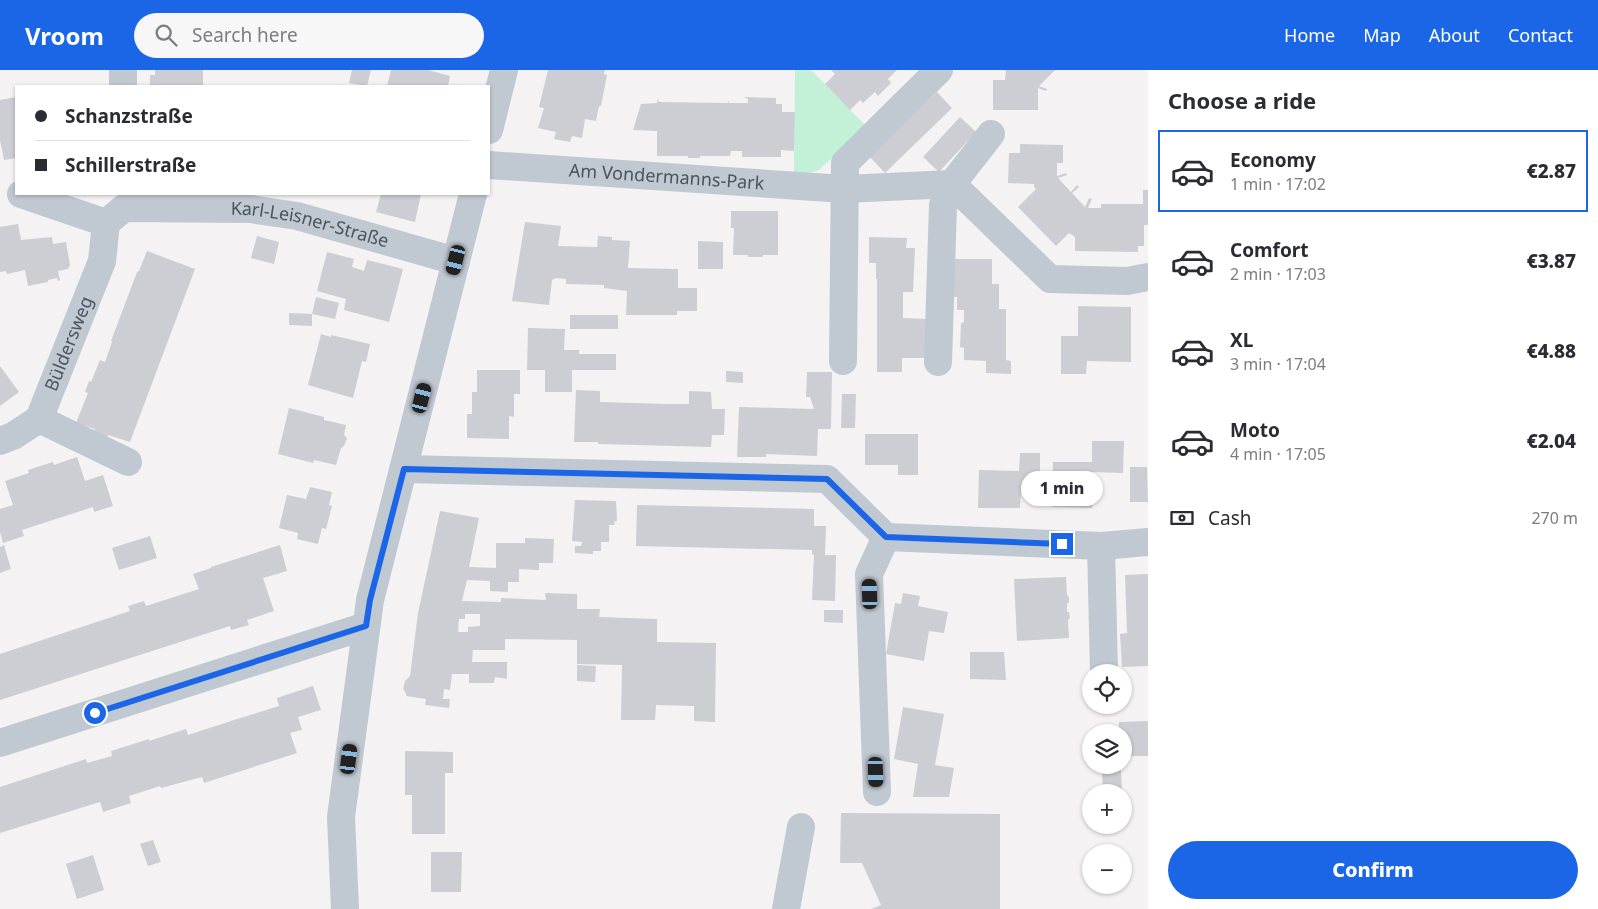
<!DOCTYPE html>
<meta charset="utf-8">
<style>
:root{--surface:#fff;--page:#f7f7f7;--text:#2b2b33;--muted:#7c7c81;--line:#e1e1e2;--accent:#1a66e7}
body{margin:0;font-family:"Noto Sans",sans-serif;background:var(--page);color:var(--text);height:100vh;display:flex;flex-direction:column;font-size:19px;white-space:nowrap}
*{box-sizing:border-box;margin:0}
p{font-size:16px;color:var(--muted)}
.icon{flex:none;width:28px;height:28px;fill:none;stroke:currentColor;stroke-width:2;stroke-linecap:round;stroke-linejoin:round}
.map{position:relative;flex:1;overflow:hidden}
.drawer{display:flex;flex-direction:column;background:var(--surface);width:450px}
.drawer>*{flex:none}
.banner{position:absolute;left:15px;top:15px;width:475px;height:110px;border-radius:0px;box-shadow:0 1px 4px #0004;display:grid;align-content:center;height:110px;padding:0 20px;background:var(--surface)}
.buttons{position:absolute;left:1082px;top:594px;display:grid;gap:10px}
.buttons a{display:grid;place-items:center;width:50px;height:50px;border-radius:50%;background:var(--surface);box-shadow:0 1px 4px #0004;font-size:25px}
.end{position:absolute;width:22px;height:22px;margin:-11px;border:6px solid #1a66e7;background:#fff;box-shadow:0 0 0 2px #fff}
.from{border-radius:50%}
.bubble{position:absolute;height:35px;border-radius:18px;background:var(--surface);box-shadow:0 1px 4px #0004;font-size:16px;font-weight:800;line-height:35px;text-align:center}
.car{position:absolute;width:15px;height:30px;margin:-15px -8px;border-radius:6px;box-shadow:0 0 4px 1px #0007;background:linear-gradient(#222 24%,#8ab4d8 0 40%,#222 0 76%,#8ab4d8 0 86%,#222 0)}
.banner b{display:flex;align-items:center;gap:18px;height:48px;font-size:19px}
.banner b+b{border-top:1px solid var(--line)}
.banner i{width:12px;height:12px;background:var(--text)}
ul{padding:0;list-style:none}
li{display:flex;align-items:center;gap:15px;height:82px;margin:0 10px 8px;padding:0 10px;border:2px solid transparent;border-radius:0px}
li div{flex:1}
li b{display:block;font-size:19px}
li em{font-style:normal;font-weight:800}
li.on{border-color:var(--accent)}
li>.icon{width:45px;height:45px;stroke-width:1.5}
h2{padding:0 20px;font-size:22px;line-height:60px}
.pay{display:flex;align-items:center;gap:12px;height:55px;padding:0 20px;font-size:19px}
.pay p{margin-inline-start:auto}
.cta{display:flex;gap:10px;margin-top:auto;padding:10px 20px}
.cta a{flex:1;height:58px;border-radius:30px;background:var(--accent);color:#fff;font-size:20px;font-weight:800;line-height:58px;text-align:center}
header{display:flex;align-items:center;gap:30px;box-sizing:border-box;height:70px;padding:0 25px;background:var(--accent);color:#fff}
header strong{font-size:24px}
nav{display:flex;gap:28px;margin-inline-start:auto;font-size:18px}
.search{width:350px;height:45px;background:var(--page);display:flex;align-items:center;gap:12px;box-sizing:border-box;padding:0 18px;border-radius:28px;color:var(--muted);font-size:19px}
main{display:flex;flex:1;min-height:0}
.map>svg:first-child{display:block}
.green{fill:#c2f1d7}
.building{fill:#ccced4;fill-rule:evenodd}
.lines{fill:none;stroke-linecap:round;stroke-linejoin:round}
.minor{stroke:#c0c8d1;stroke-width:28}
.route{stroke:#1a66e7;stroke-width:6}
.labels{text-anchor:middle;stroke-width:4;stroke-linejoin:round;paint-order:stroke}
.street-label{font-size:18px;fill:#495460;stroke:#fff}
</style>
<header>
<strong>Vroom</strong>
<div class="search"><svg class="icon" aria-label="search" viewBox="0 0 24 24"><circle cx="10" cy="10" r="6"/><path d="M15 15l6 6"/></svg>Search here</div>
<nav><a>Home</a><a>Map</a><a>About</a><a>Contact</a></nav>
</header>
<main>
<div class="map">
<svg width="1148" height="839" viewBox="0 0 1148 839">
<rect width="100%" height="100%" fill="#f4f2f2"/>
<!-- green -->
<polygon class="green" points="795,0 811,0 866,56 819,100 806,104 794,103"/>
<!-- building -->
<g class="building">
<polygon points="155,0 203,0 203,16 150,16 150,5 155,5"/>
<polygon points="352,0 371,0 367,16 349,13"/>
<polygon points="391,0 428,0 450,6 448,16 387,16"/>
<polygon points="548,0 605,0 604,4 607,5 601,36 599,36 596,51 585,49 582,68 572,66 570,72 554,69 556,62 538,58 544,38 539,37"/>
<polygon points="831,0 897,0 888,9 891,13 878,26 875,22 863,33 860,30 850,40 825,14 835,4"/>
<polygon points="1004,0 1055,0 1039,16 1047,19 1046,21 1038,18 1038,40 993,40 993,10 1005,10 1006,1"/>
<polygon points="937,22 952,38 885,103 870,87"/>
<polygon points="16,27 16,88 4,90 0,70 0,30"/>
<polygon points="744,27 776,28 776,34 782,34 782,42 795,42 794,81 781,80 781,87 742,87 742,81 731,81 730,86 700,86 700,88 688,88 688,86 657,86 657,61 633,60 641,34 657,33 658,29 659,32 728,33 729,30 729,33 748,33 748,29"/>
<polygon points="960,47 976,62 939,102 923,87"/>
<polygon points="1020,74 1063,75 1063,93 1057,93 1057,106 1066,103 1067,105 1058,108 1071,122 1077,115 1079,117 1072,123 1085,137 1089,128 1092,129 1088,138 1101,138 1101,134 1143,134 1143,120 1148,120 1148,155 1144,155 1144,176 1138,176 1138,182 1075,181 1075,167 1069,163 1056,176 1018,137 1036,119 1034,117 1034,114 1008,113 1009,83 1020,83"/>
<polygon points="381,124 421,124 415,152 376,142"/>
<polygon points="731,141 778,141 778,185 763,185 763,187 748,187 748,185 733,185 734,158 731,158"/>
<polygon points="525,152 561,156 558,176 597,177 598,166 612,167 612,170 630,171 628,198 678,199 678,218 697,218 697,241 677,241 677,245 626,245 627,221 604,218 604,215 566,214 566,209 556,208 552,210 549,235 512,231"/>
<polygon points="18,154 21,170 52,167 53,174 66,172 70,195 68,199 58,201 60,210 58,211 57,208 48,210 48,212 28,216 25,200 7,204 6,201 0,202 0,157"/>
<polygon points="257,166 279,172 274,194 251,188"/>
<polygon points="869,167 907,168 906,178 915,178 913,222 903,222 903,248 928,249 927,288 902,288 902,302 877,302 877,209 876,209 876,193 869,193"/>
<polygon points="698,171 723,172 723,199 698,199"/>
<polygon points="147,181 195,199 130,372 108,365 107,369 93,364 95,359 76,353 88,323 85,322 89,311 91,312 100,290 105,292 112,272 111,271 137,202 139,201"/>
<polygon points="327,182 354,189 352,197 364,201 367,190 403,199 389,252 344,240 346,229 317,221"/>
<polygon points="950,189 992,189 992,214 999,214 999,239 1006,239 1006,290 1011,291 1011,304 986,303 986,291 964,290 964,278 960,277 961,253 964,252 964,240 957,240 957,227 954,227"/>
<polygon points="316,227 339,233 335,249 312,244 312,256 289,255 289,243 312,244"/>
<polygon points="1078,236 1131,237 1131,292 1087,291 1086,304 1061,304 1061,266 1078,266"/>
<rect x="570" y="245" width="48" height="14"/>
<polygon points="528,258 565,259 564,280 579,280 579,284 616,284 616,300 572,300 572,322 545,322 545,300 527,300"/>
<polygon points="321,264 331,267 331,265 370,274 366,292 362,291 353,328 308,315"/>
<polygon points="0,296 19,322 0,336"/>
<polygon points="477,300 520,300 520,324 514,324 514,347 509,346 509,369 467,368 467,344 472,344 472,322 477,322"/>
<polygon points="726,301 743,302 743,313 726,312"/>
<polygon points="807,302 832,302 831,359 818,359 817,386 766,384 766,387 737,387 739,337 814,339 810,327 806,327"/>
<polygon points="576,320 600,321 600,332 667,334 689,334 689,321 711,322 712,339 725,339 724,365 712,365 711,377 598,374 598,372 574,372"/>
<polygon points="842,324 856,324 855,358 841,358"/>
<polygon points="289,338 324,347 324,350 346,355 344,365 347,368 344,376 341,378 336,395 314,390 313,393 278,384"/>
<polygon points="865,364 918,364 918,405 898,405 898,395 865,395"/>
<polygon points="1092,371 1124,371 1123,403 1093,402 1092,438 1052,437 1053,392 1092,392"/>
<polygon points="1020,383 1040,383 1040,421 1021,421 1020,438 978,438 979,400 1019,401"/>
<polygon points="77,387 85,411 103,405 113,436 94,442 93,437 22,460 24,466 3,473 0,462 0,439 13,435 5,411 29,403 28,400 53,392 54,395"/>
<polygon points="1130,397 1147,397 1148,432 1130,432"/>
<polygon points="310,417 332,422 329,435 332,436 326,459 322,458 318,474 297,469 298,463 279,458 287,425 306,429"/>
<polygon points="575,430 616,431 617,451 615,451 614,455 609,455 609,472 601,472 601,481 593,481 593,484 575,483 575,476 581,476 582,472 572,471"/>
<polygon points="637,435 814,439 814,456 826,456 825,485 836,485 835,531 812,530 814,485 812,484 812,480 636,476"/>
<path d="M440,441L479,448L469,497L496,498V473H525V468L554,469L553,493H539V500L519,499V512H508V522L490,521V511L467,510L462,531L501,532V528L546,530L545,523L577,524V539H600L599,547L657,549V572L716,573L715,652L694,651V636L656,635L655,650H621L622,595L577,594V570L505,569V580H473L472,592H507V609L495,607L494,613H469V604H452L450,620L444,619L443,629H450L449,638L425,635L426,629L406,626V623L403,619L405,611L410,606L418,543ZM465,544H480V556L468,557V562H458L459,549H465Z"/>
<polygon points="150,466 157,488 119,500 112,478"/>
<polygon points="4,475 11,499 0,503 0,477"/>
<polygon points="280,475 287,501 263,508 274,541 247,550 249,555 231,560 230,556 0,630 0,584 130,541 128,536 144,531 146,536 199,519 193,504 211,498 211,497"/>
<polygon points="1148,504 1148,596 1122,597 1120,564 1127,563 1125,505"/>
<polygon points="1066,507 1067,525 1069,527 1069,533 1067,533 1067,542 1069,542 1070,548 1068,550 1069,568 1017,571 1014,509"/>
<polygon points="903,523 920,526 918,536 948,542 944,563 929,561 924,591 886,584 895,533 901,534"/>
<polygon points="824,540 843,540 843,553 824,552"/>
<polygon points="970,582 1004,582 1006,610 970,609"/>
<polygon points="577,595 596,596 595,612 577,611"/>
<polygon points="313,616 321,640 298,647 302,660 290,663 297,683 204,713 202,707 161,718 160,716 129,726 131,733 103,742 100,732 0,763 0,717 86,689 87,693 112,686 111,681 149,669 149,671 186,659 188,665 234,650 279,636 277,628"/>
<polygon points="903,637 944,644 935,695 954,698 949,727 913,727 918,694 894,689"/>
<polygon points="1148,651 1148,686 1124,686 1124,662 1119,662 1119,652"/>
<polygon points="405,681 453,682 453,703 445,703 445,764 412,764 412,725 405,725"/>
<polygon points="1102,700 1121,700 1122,722 1103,722"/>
<polygon points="841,743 1000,744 1000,839 871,839 881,835 862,793 840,793"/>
<polygon points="153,770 161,792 148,796 140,774"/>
<polygon points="431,782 462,782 461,822 431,822"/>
<polygon points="93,785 104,820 77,829 66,794"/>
</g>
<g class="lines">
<!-- minor -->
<g class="minor">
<polyline points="123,0 123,16"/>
<polyline points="489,60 504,0"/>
<path id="s1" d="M489,95L844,119L952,114L1050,209L1127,211L1148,207"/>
<polyline points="21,124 106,153"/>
<path id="s2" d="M106,153L124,138L250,139L297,146L456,191"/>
<polyline points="843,291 845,93 939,0"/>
<polyline points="938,292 943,135 952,114 991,64"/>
<polyline points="39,349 128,392"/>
<path id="s3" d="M0,371L13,366L39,349L102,191L106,153"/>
<polyline points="404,399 827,409 886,467 1101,476 1148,472"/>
<polyline points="1101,476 1104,602"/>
<polyline points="0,673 366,556"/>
<polyline points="877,722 869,504 886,467"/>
<polyline points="345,839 341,747 370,530 473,124"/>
<polyline points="786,839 801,757"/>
</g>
</g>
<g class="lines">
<!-- route -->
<polyline class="route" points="95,643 366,556 370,530 404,399 827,409 886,467 1062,474"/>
</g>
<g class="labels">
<!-- street labels -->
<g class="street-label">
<text dy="6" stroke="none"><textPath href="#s1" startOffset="178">Am Vondermanns-Park</textPath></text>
<text dy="6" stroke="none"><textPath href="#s2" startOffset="211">Karl-Leisner-Straße</textPath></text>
<text dy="6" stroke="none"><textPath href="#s3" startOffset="126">Büldersweg</textPath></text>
</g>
</g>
</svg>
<div class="buttons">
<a><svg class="icon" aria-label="locate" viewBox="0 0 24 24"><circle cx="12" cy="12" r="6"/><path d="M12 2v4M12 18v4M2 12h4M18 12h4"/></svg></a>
<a><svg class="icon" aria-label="layers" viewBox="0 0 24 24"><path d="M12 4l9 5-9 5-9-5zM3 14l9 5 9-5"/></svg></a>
<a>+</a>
<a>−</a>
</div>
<i class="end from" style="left:95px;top:643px"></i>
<i class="end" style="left:1062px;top:474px"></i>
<div class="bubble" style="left:1021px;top:401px;width:82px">1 min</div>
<i class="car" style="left:456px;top:190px;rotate:194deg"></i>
<i class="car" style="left:422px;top:328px;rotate:14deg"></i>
<i class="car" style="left:870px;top:524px;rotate:358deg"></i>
<i class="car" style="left:349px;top:689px;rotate:7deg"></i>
<i class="car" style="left:876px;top:702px;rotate:178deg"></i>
<div class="banner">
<b><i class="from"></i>Schanzstraße</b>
<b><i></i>Schillerstraße</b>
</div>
</div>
<section class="drawer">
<h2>Choose a ride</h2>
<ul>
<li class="on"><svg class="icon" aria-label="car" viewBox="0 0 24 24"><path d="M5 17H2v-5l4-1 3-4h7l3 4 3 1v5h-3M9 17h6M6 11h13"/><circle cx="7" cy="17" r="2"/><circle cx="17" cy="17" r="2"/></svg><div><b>Economy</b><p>1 min · 17:02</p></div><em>€2.87</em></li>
<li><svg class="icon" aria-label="car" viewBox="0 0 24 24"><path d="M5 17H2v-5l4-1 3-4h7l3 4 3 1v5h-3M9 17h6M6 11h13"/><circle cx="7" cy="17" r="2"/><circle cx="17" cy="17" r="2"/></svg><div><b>Comfort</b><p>2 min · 17:03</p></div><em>€3.87</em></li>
<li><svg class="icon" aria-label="car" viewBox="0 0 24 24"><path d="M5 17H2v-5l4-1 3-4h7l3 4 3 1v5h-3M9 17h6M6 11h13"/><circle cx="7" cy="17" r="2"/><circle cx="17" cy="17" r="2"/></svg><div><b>XL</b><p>3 min · 17:04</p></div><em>€4.88</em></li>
<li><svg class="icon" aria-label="car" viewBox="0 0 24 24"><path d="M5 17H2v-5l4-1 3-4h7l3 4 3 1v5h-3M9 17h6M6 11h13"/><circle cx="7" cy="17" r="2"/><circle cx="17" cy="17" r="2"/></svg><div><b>Moto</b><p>4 min · 17:05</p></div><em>€2.04</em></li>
</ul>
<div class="pay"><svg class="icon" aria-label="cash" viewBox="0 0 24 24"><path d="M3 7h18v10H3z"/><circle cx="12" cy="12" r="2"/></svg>Cash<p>270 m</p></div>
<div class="cta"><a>Confirm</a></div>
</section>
</main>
